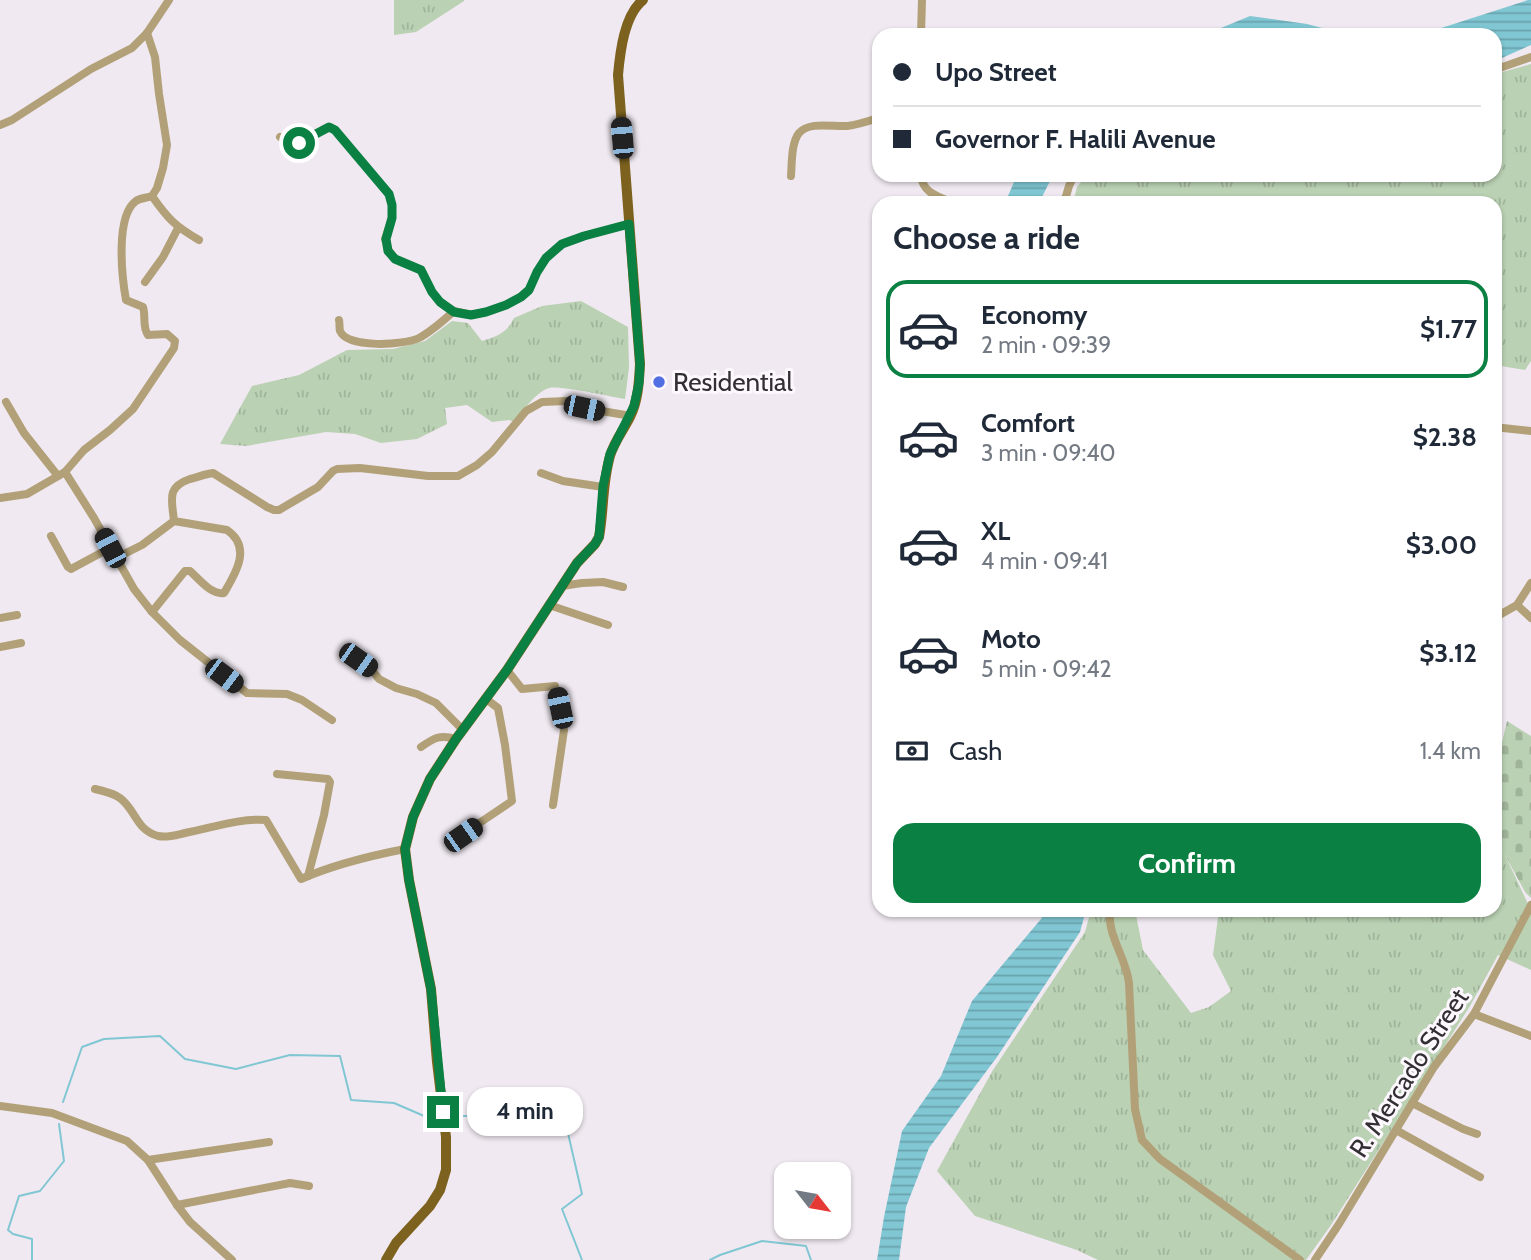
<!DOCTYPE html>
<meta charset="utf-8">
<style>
:root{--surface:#fff;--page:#f6f6f7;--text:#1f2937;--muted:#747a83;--line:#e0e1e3;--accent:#0b8043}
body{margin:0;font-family:Cabin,sans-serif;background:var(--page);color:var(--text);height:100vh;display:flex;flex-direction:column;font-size:26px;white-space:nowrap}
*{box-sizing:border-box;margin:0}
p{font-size:23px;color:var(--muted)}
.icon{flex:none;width:38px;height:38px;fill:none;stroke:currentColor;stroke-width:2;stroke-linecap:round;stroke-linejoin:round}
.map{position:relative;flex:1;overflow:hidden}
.panel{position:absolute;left:872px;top:196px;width:630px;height:721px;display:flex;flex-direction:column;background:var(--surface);border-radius:21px;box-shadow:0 2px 5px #0004}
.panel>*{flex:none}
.guide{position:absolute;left:872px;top:28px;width:630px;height:154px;border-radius:21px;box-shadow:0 2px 5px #0004;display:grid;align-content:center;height:154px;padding:0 21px;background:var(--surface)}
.needle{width:46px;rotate:121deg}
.buttons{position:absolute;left:774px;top:1162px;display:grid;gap:14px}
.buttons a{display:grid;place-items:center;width:77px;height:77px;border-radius:14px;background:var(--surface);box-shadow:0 2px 5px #0004;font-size:35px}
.end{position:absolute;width:32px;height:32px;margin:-16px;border:9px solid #0b8043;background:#fff;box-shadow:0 0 0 4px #fff}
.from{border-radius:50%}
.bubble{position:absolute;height:49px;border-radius:21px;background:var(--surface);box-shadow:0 2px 5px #0004;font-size:23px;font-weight:700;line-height:49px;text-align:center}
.car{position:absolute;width:21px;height:42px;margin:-21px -10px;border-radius:9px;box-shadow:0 0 5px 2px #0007;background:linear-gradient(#222 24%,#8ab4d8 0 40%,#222 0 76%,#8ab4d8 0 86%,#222 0)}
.guide b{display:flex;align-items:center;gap:24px;height:66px;font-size:26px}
.guide b+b{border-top:2px solid var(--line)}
.guide i{width:18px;height:18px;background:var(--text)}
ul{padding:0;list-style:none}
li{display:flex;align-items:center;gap:21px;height:98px;margin:0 14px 10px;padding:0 7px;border:4px solid transparent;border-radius:21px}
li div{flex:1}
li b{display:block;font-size:26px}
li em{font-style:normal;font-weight:700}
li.selected{border-color:var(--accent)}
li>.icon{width:63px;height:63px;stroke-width:1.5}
h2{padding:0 21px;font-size:32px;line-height:84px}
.pay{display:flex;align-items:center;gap:18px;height:77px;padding:0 21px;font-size:26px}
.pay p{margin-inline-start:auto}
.primary-button{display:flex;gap:14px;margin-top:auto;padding:14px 21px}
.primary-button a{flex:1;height:80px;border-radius:21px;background:var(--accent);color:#fff;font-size:28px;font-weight:700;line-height:80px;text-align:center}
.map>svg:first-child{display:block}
.grass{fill:url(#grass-tufts)}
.cemetery{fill:url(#cemetery-stones)}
.water{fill:url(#water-rules)}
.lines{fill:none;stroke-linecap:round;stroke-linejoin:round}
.stream{stroke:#80c7d3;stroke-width:2}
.minor{stroke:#b2a178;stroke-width:8}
.major{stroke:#7c621e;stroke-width:10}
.route{stroke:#0b8043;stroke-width:9}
.poi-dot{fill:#526ee3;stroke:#fdf7fe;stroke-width:2.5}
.labels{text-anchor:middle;stroke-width:6;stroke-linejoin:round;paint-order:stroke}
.poi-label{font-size:26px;fill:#322f32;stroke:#fdf7fe;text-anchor:start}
.street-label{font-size:26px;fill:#322f32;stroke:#fdf7fe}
</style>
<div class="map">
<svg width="1531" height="1260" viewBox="0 0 1531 1260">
<defs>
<pattern id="grass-tufts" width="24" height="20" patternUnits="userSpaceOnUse" patternTransform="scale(1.75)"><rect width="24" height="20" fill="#bad1b3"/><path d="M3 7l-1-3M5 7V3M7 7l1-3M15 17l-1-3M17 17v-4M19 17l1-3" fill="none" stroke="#a0b49a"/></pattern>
<pattern id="cemetery-stones" width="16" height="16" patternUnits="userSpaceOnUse" patternTransform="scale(1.75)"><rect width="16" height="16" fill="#bad1b3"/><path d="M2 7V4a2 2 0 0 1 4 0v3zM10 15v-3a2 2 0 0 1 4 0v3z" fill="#a0b49a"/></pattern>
<pattern id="water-rules" width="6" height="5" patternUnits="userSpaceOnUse" patternTransform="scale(1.75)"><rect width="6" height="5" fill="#80c7d3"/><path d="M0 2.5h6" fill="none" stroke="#69a2ac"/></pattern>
</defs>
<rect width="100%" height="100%" fill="#f0e9f1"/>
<!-- grass -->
<g class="grass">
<polygon points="394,0 464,0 464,1 416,32 394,35"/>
<polygon points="1531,64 1531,361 1525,370 1495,365 1494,203 1073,203 1077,187 1087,175 1494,175 1495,74"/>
<path d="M581,301L628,327L629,367L625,399C611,397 560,385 549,388C534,393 524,411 514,422L509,420L492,422L467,405L445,408L447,424L417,439L381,443L355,434L326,432L246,446L220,444L252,386L299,375L347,350L393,349L425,341L452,321L468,323L482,341C497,336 507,333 514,318L542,306Z"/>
<polygon points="1495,849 1505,855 1527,902 1531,906 1531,970 1498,955 1470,1006 1331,1225 1306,1260 1098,1260 1077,1250 975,1216 937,1171 993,1070 1085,932 1091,910 1135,910 1143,950 1191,1013 1209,1007 1231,991 1213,955 1219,910 1494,910"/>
</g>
<!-- cemetery -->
<polygon class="cemetery" points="1507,721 1531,736 1531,898 1525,892 1505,855 1495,849 1495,757 1501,747"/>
<!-- water -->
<g class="water">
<polygon points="1528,0 1531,0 1531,45 1495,61 1494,35 1385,35 1432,31"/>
<polygon points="1250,16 1307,24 1349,35 1204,35"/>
<polygon points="1017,175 1053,175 1039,203 1005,203"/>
<polygon points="1046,910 1086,910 1080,932 997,1057 929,1148 906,1207 899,1260 877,1260 884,1217 902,1131 941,1076 972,1001 1041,919"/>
</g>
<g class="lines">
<!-- stream -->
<g class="stream">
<polyline points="63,1102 82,1047 104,1039 160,1036 185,1059 236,1069 290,1055 340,1056 351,1100 394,1103 431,1119"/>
<polyline points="452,1116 564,1116 582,1194 562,1209 582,1260"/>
<polyline points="32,1260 32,1239 13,1234 8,1230 19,1196 40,1191 64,1161 59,1124"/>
<polyline points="710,1260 720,1255 762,1241 806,1246 811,1260"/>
</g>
<!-- minor -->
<g class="minor">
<polyline points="921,35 922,0"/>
<polyline points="1494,70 1531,57"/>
<polyline points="0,125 12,120 91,69 132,48 147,33 169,0"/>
<polyline points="280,137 293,146 329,127 335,130 389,194 392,205 392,218 385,239 389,251 395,259 421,270 432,292 440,302 454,311 471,315 486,312 506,305 521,297 529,290 537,272 546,258 562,244 584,236 629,224"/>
<path d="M921,175C922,193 939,197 954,203"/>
<path d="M791,176C792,164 791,143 799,133C809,121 833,127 847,126C857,125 869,121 878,118"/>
<path d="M152,196C168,219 175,226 199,240"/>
<polyline points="1064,203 1069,186 1074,175"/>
<polyline points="145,282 163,257 178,228"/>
<path d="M339,320C340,323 339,327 340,331C348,349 404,345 419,338C432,331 443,321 454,311"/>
<polyline points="6,402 24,433 58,476"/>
<polyline points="1494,427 1531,431"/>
<polyline points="65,472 94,518 134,589 152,612 180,640 247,693 287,694 302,700 332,720"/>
<polyline points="541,473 563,481 603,487"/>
<path d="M0,498L27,494L65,472L84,450L110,430L133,409L174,348L175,341L167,334L148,335C142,327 146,316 143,307L126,300C122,278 115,216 136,201C140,198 147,198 152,196L157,188L163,168L167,145L159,94L155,57L147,33"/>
<polyline points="51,536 68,567 71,569 110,548"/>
<polyline points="116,558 142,545 174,521"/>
<polyline points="562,586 582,583 603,582 623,587"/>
<polyline points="549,605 608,625"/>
<polyline points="1517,605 1531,618"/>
<path d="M152,612L185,571H190C200,580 211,595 224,593C236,573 252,547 227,530L174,521C172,500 166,487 190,479C198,477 205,474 213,473L267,507L274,510H279L318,487L333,471L337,469L360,468L428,476H458L477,465L492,452L526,411L542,402L567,401L584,408L631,416"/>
<polyline points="0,618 17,615"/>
<polyline points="1494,618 1517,605 1531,583"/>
<polyline points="0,647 21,643"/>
<polyline points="358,660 371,669 379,679 396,688 417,694 436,703 462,729"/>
<polyline points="507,670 522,689 555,686 564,730 553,805"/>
<path d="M421,747C434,738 440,734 456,739"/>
<polyline points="277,774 328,779 330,782 324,815 308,876"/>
<path d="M95,789C104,791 113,793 120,798C136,810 136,830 158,836C167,838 176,835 185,833C212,828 239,818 266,820L301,879C335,864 369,856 405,849"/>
<polyline points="463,834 512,801 505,745 498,708 486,699"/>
<path d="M1110,910C1107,936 1126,957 1129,983L1135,1109L1142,1140L1160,1159L1300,1260"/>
<polyline points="1474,1014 1531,1036"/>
<polyline points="1412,1103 1463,1129 1477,1134"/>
<polyline points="0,1106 52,1113 127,1141 148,1160 177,1205 190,1222 232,1260"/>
<polyline points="1396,1130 1480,1177"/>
<polyline points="148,1160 269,1142"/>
<polyline points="177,1205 290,1183 309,1186"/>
<polyline points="1315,1260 1339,1224 1434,1067 1474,1014 1531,905"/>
</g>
<!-- major -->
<path class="major" d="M386,1260L396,1243L430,1206L440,1190L446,1170V1137L437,1062L431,989L409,880L405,849L413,817L430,779L456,739L507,670L577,563L595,544L599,537C604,510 602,484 610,456C614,442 623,431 630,417C638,401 639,383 640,364L618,75C620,53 624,15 643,0"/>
</g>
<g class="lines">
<!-- route -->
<polyline class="route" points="299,143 329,127 335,130 389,194 392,205 392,218 386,239 388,251 395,259 421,270 432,292 440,302 454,312 471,315 486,312 506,305 521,297 529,290 537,272 546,258 562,244 584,236 629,224 640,364 639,383 634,406 610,454 603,486 599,537 595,544 577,563 507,670 456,739 430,779 413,817 405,849 409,880 431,989 443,1112"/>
</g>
<!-- markers -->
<circle class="poi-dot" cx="659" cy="382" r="7"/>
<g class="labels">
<!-- poi labels -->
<g class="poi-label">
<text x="673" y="391">Residential</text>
</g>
<!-- street labels -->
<g class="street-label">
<text transform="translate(1409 1073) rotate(-57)" y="9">R. Mercado Street</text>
</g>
</g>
</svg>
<div class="buttons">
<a><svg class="needle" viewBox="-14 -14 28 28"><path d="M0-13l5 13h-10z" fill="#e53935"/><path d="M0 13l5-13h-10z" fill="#747a83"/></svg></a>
</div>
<i class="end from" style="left:299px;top:143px"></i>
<i class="end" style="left:443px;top:1112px"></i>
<div class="bubble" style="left:467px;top:1087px;width:116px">4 min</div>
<i class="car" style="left:622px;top:138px;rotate:355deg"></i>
<i class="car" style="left:584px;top:408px;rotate:102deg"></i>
<i class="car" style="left:110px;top:548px;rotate:332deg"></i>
<i class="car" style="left:358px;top:660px;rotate:125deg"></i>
<i class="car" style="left:224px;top:676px;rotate:127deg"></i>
<i class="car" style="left:560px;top:708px;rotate:348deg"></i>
<i class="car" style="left:463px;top:835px;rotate:55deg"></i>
<div class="guide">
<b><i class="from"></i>Upo Street</b>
<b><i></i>Governor F. Halili Avenue</b>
</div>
<section class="panel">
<h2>Choose a ride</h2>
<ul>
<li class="selected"><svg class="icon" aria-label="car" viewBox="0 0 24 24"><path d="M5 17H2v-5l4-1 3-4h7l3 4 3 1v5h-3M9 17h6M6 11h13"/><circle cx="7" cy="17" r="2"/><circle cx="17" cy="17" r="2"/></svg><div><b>Economy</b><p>2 min · 09:39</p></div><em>$1.77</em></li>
<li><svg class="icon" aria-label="car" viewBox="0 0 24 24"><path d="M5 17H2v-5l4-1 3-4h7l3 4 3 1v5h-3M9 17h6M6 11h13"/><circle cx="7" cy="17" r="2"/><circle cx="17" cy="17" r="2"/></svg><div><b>Comfort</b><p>3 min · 09:40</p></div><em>$2.38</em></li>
<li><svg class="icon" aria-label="car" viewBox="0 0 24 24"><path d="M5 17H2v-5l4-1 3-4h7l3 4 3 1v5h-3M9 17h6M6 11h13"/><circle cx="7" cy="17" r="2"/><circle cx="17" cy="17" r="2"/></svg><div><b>XL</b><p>4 min · 09:41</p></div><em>$3.00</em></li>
<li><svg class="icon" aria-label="car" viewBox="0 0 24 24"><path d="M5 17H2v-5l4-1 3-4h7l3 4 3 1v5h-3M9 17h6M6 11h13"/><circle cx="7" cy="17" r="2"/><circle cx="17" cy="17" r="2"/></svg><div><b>Moto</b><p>5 min · 09:42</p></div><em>$3.12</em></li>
</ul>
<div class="pay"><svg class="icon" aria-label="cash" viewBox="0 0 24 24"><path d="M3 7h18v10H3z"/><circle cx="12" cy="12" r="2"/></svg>Cash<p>1.4 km</p></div>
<div class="primary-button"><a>Confirm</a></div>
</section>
</div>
